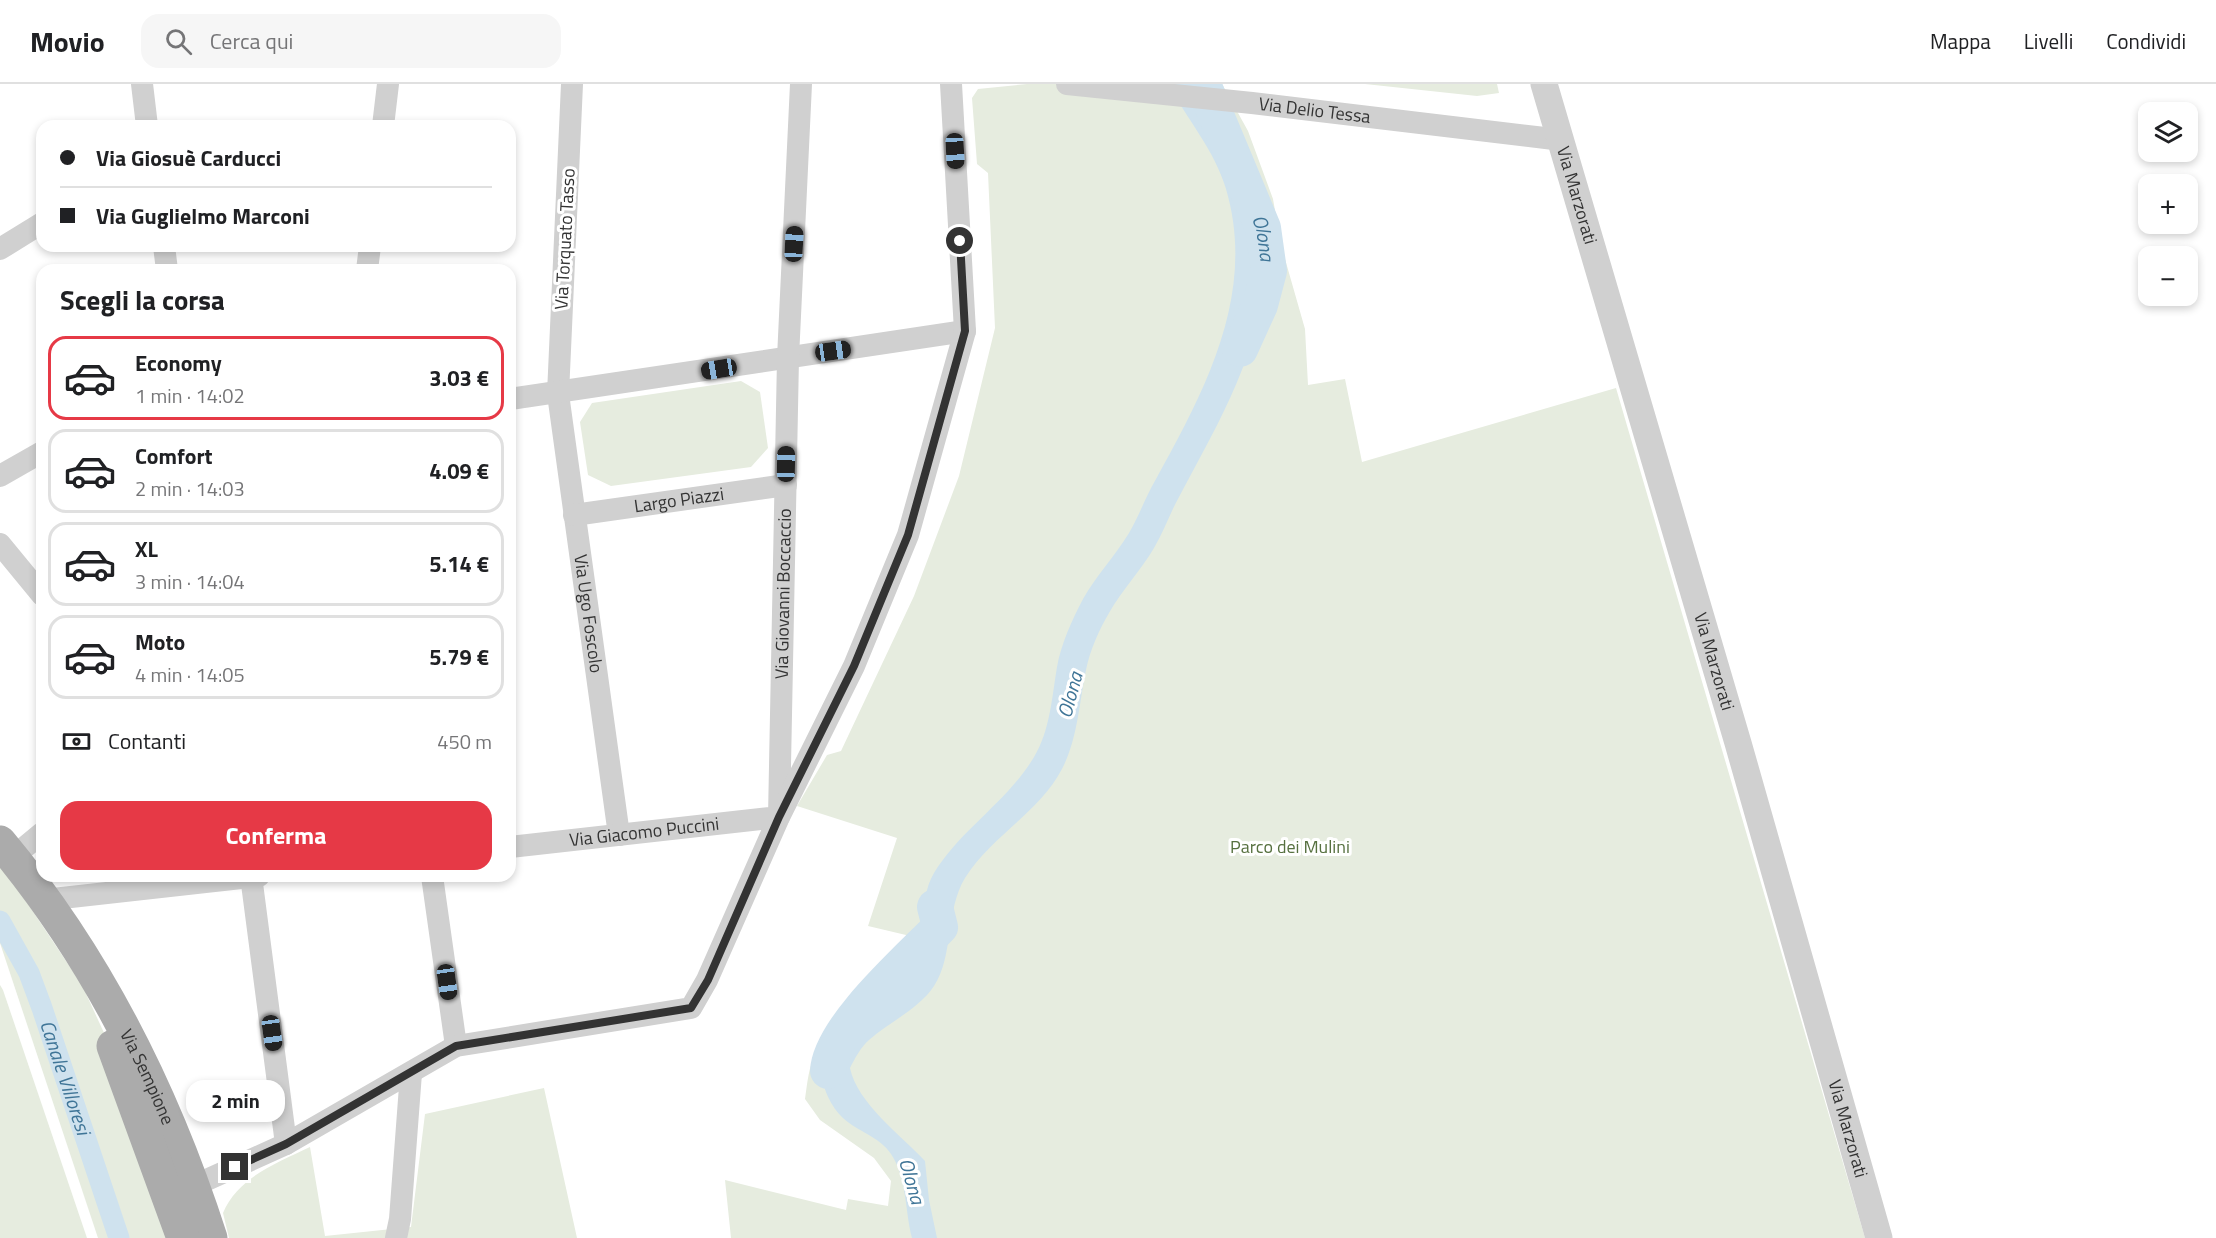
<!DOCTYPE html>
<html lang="it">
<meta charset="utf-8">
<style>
:root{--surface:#fff;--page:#f6f6f6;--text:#202124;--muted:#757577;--line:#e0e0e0;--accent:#e63946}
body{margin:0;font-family:"Titillium Web",sans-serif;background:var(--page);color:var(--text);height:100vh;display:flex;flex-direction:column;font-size:22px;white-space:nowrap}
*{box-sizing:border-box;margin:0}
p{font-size:20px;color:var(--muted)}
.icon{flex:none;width:33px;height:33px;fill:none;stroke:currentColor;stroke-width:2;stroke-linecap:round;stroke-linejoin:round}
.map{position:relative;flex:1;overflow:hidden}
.details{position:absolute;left:36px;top:180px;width:480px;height:618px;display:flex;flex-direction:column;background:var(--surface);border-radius:18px;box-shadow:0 3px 9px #0003}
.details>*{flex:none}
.guide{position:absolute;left:36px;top:36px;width:480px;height:132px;border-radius:18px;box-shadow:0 3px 9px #0003;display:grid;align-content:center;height:132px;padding:0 24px;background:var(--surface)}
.fabs{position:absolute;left:2138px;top:18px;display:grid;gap:12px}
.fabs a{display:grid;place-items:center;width:60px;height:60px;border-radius:12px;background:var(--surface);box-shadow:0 3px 9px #0003;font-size:30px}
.end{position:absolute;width:27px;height:27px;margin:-14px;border:8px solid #333;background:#fff;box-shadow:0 0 0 3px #fff}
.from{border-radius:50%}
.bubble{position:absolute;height:42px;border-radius:18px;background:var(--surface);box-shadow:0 3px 9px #0003;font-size:20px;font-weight:700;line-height:42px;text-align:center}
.car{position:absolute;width:18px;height:36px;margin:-18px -9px;border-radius:8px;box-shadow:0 0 4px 2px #0007;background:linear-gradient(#222 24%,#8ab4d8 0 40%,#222 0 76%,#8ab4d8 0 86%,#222 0)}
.guide b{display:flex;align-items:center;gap:21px;height:57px;font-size:22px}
.guide b+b{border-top:2px solid var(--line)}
.guide i{width:15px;height:15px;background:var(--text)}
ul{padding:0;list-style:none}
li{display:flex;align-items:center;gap:18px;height:84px;margin:0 12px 9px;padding:0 12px;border:3px solid var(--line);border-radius:18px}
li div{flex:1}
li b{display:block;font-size:22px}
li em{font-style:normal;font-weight:700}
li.selected{border-color:var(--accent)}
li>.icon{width:54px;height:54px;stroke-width:1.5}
h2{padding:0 24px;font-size:27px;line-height:72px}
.pay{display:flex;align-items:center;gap:15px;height:66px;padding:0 24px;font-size:22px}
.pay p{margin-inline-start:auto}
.cta{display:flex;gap:12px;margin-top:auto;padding:12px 24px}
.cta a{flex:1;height:69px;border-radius:18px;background:var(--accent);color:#fff;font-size:24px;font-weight:700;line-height:69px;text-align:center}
header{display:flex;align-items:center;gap:36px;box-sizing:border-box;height:84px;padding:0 30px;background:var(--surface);border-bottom:2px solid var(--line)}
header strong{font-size:28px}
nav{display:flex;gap:33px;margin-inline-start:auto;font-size:21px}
.search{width:420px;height:54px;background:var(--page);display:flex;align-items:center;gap:15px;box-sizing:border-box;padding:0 21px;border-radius:18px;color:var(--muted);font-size:22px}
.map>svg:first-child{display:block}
.green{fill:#e6ecdf}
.water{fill:#cfe2ee}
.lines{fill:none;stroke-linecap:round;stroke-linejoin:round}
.canal{stroke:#cfe2ee;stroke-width:21}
.river{stroke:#cfe2ee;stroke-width:36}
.minor{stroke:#d0d0d0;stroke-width:22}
.tertiary{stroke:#d0d0d0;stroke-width:27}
.primary{stroke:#ababab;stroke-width:33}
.route{stroke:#333;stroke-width:8}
.labels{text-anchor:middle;stroke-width:6;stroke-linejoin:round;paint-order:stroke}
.street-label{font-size:18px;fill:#333;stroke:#fff}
.park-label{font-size:18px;fill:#56703f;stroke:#fff}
.water-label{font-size:20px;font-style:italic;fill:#3f7597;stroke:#fff}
</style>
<header>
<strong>Movio</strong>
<div class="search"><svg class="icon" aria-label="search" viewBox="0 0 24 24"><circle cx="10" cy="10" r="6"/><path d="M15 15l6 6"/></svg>Cerca qui</div>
<nav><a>Mappa</a><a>Livelli</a><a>Condividi</a></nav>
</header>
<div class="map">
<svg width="2216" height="1154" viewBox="0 0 2216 1154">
<rect width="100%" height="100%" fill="#fff"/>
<!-- green -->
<g class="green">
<path d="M1027,0H1222L1248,47L1273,115L1281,161L1305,245L1308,301L1345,295L1362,378L1616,304L1865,1154H731L725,1096L846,1126L848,1115L888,1122L891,1097L874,1074L820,1036L805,1015C807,1002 808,988 813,975C830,927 872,898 910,867L906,851L868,842L897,754L797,722L827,671L841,667L914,512L959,392L995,244L988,89L977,80L972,14L978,5Z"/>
<polygon points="1365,0 1497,0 1499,9 1477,12"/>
<polygon points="741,297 760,308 768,364 751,383 611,402 588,391 580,338 592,319"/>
<polygon points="0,778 82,901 128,1001 191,1154 98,1154 0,859"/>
<polygon points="0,901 3,906 87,1154 0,1154"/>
<path d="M544,1004L577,1154H229L223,1129C238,1093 277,1079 310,1063L325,1152L411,1143L425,1030Z"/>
</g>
<!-- water -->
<path class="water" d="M1168,0H1195C1203,13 1214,24 1221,37C1231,54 1240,75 1247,94C1291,219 1236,306 1179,413C1170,429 1164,447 1154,464C1141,486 1122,506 1109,529C1099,546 1090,566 1086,586C1079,619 1078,654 1062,685C1039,729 991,752 965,794C945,827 954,872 934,902C919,925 889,938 869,956C861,963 855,974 850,984C857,1019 901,1051 925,1077L929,1116L937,1154H912C905,1128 907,1093 891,1070C879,1052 858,1048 843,1034C830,1022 819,998 822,980C828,939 892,920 913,886C931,857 916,819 934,789C961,745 1007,718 1034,673C1050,647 1052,613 1057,583C1061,560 1072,536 1083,515C1096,492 1115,472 1129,449C1139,432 1146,412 1156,395C1205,306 1257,210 1226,105C1215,67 1187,35 1168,0Z"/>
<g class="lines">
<!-- canal -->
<path class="canal" id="s1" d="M0,837L29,889L42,924L119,1154"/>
<!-- river -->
<g class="river">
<path id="s2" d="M1203,0L1263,144L1269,187L1260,221L1240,265"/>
<path d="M828,987C830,944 909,875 940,843L935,823"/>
</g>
<!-- minor -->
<g class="minor">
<polyline points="142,0 147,42"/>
<path id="s3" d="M572,0L558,310L619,751"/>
<path id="s4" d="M1067,0L1252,19L1562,56"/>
<polyline points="383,42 388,0"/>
<polyline points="164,162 167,186"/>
<polyline points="0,165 42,139"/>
<polyline points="367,186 370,162"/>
<polyline points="510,315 965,247"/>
<polyline points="0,392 42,368"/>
<path id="s5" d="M574,431L786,401"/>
<polyline points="0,460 42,511"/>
<path id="s6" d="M510,763L779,733L788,274L801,0"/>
<polyline points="13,773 42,749"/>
<polyline points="251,792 286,1060"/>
<polyline points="432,792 456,962"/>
<polyline points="44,816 259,792"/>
<polyline points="180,1108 286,1060 456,962 691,924 707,896 779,733 854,582 908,451 965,247 951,0"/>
<polyline points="396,1154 400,1135 411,989"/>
</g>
<!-- tertiary -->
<path class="tertiary" id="s7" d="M1544,0L1738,659L1879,1154"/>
<!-- primary -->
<g class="primary">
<path id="s8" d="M0,758C97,874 165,1011 211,1154"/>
<polyline points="113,962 183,1154"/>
</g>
</g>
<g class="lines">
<!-- route -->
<polyline class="route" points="235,1083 286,1060 456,962 691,924 708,896 779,733 854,582 908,451 965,247 960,157"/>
</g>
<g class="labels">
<!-- street labels -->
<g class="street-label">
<text dy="6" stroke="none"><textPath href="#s4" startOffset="249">Via Delio Tessa</textPath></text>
<text dy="6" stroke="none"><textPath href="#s7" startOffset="116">Via Marzorati</textPath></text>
<text transform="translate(565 155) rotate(-87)" y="6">Via Torquato Tasso</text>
<text dy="6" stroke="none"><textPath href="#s5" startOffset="106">Largo Piazzi</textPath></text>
<text dy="6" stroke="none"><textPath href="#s6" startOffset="494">Via Giovanni Boccaccio</textPath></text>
<text dy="6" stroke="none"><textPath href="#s3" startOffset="532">Via Ugo Foscolo</textPath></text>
<text dy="6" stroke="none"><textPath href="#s7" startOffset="602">Via Marzorati</textPath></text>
<text dy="6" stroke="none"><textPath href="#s6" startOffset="135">Via Giacomo Puccini</textPath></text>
<text dy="6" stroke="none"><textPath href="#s8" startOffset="278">Via Sempione</textPath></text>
<text dy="6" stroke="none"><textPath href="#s7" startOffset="1088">Via Marzorati</textPath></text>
</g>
<!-- park labels -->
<g class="park-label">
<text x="1290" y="769">Parco dei Mulini</text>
</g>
<!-- water labels -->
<g class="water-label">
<text dy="7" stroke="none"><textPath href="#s2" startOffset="166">Olona</textPath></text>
<text transform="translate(1070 611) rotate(-75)" y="7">Olona</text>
<text dy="7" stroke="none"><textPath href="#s1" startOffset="170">Canale Villoresi</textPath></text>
<text transform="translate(912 1097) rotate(74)" y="7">Olona</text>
</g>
</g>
</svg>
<div class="fabs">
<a><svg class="icon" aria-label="layers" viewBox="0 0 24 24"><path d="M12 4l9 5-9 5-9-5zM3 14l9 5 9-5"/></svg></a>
<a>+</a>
<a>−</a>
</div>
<i class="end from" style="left:960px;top:157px"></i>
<i class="end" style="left:235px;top:1083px"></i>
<div class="bubble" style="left:186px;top:996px;width:99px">2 min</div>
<i class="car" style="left:955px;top:67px;rotate:177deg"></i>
<i class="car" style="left:794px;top:160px;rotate:3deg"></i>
<i class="car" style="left:833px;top:267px;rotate:82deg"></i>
<i class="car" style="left:719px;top:285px;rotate:261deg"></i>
<i class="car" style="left:786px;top:380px;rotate:1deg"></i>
<i class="car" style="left:447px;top:898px;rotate:172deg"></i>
<i class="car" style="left:272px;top:949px;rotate:172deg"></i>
<div class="guide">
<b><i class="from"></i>Via Giosuè Carducci</b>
<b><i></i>Via Guglielmo Marconi</b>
</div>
<section class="details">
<h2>Scegli la corsa</h2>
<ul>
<li class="selected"><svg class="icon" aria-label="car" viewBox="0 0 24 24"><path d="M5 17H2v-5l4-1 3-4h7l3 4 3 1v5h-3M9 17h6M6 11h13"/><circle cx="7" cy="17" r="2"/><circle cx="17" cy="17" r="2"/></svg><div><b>Economy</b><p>1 min · 14:02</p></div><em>3.03 €</em></li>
<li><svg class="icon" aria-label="car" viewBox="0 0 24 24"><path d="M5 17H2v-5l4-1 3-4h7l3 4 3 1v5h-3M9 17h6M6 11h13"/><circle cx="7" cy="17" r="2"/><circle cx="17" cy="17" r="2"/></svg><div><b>Comfort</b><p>2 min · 14:03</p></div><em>4.09 €</em></li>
<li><svg class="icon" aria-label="car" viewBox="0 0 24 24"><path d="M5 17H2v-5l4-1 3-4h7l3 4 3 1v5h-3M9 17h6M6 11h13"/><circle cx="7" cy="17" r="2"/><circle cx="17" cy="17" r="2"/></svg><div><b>XL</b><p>3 min · 14:04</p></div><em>5.14 €</em></li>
<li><svg class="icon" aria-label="car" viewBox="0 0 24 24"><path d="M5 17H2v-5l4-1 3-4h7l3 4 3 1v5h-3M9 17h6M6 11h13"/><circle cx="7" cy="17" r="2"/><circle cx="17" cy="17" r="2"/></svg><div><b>Moto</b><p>4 min · 14:05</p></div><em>5.79 €</em></li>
</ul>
<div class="pay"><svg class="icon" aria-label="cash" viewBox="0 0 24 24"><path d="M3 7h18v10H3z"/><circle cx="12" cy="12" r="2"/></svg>Contanti<p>450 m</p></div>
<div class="cta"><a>Conferma</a></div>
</section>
</div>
